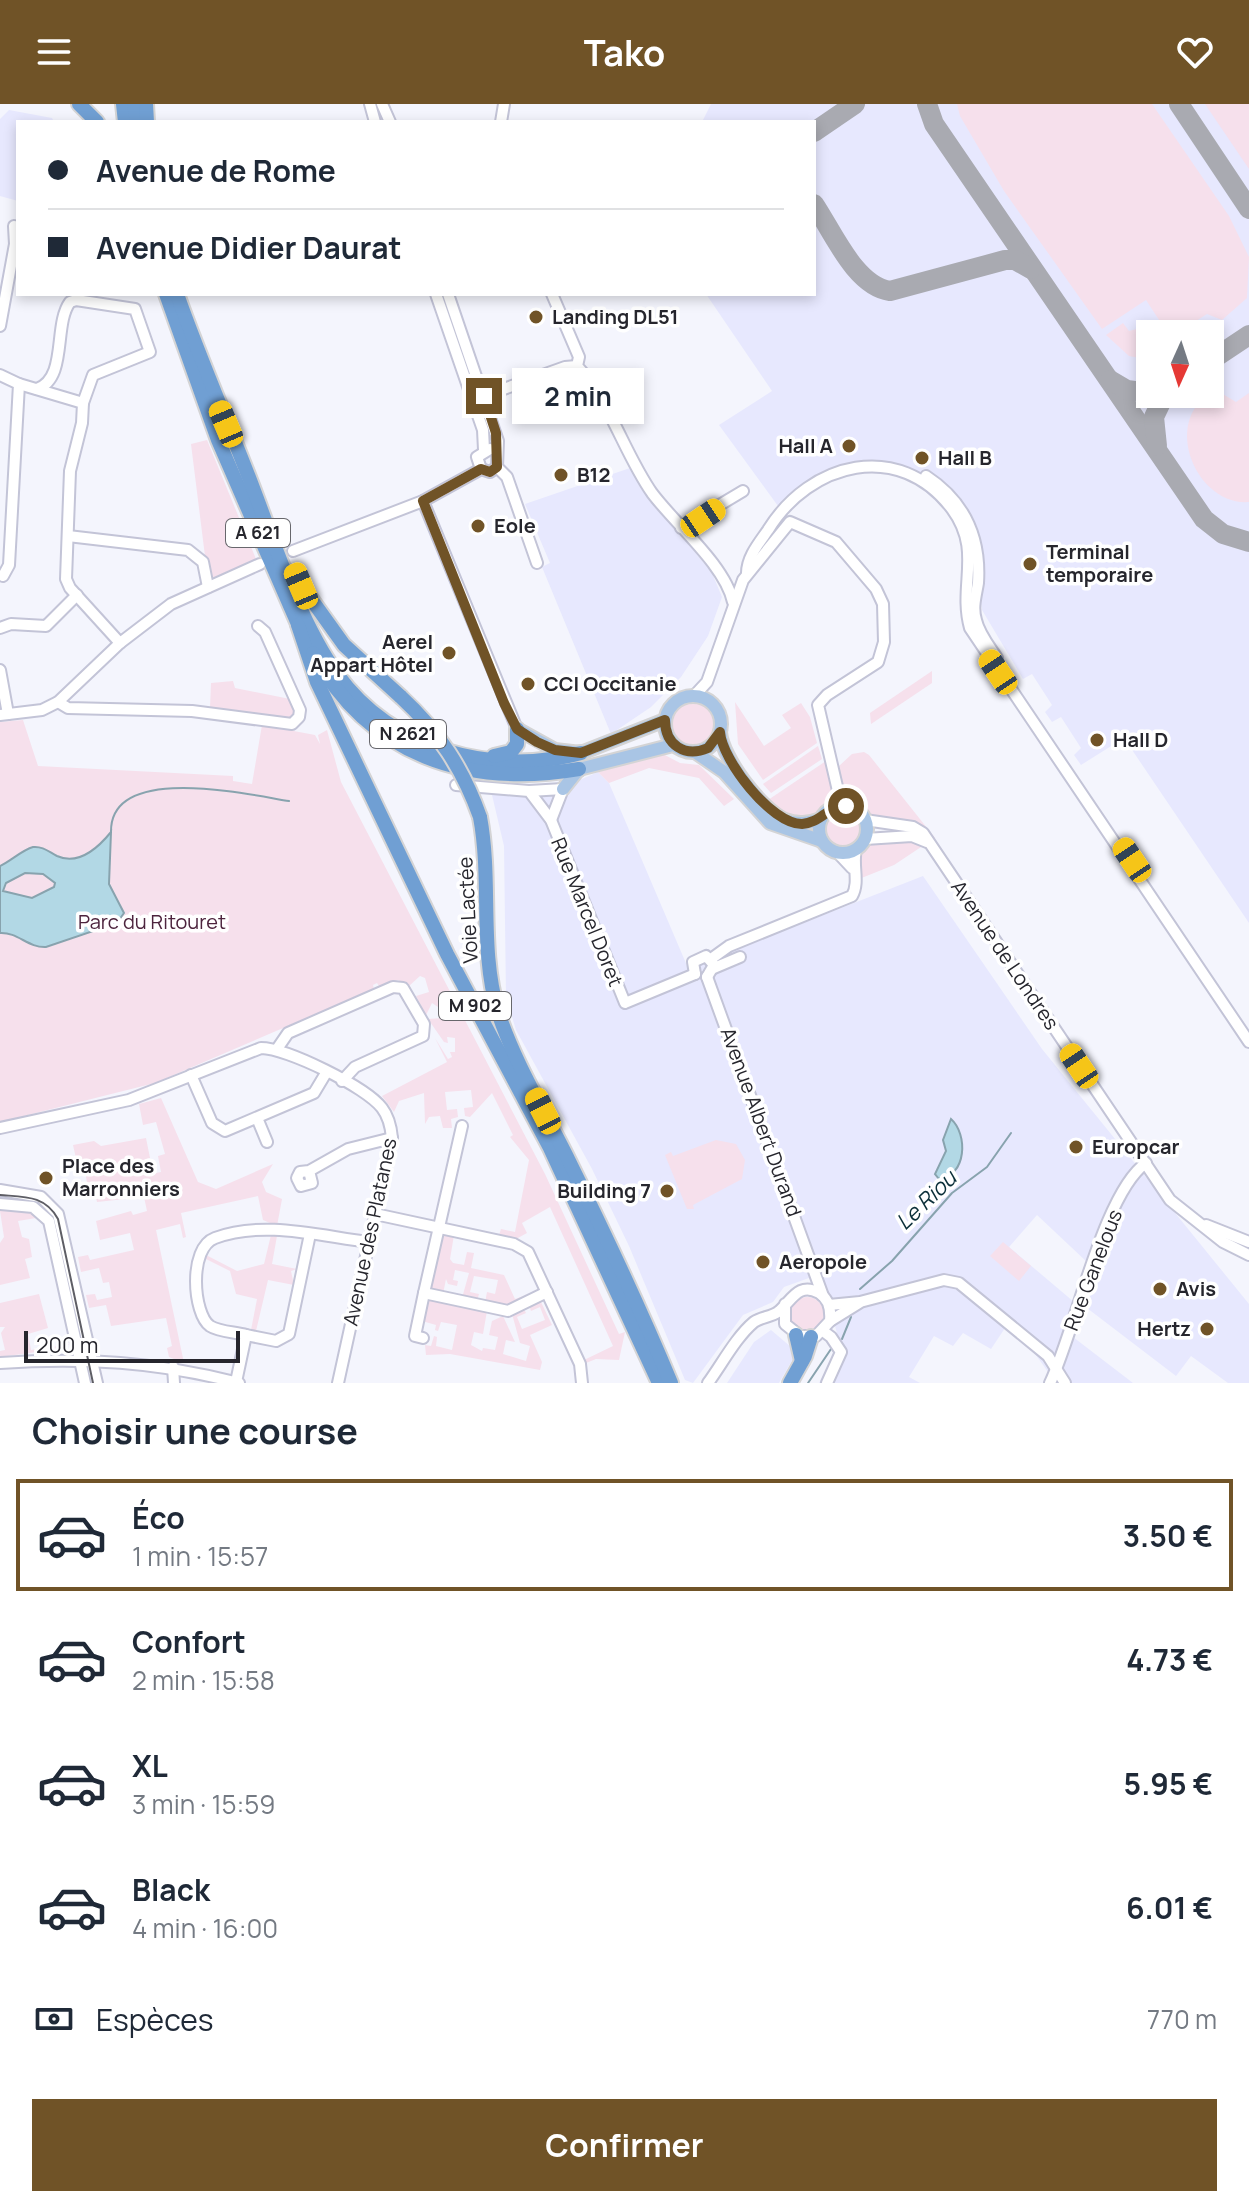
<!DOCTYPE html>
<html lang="fr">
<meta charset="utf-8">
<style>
:root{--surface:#fff;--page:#f2f2f3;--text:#1f2937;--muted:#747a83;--line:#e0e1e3;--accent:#705327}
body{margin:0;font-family:Manrope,sans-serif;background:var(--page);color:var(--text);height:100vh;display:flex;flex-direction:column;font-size:30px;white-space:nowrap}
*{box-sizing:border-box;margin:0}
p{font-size:26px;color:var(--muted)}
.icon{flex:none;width:44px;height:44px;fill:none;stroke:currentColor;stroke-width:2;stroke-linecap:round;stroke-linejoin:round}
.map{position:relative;height:1279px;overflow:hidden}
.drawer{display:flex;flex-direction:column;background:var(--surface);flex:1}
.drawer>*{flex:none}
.banner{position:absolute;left:16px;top:16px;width:800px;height:176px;border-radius:0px;box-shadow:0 4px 12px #0003;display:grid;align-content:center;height:176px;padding:0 32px;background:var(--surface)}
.needle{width:52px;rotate:183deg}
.controls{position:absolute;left:1136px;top:216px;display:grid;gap:16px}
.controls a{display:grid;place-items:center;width:88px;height:88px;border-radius:0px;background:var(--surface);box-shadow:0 4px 12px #0003;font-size:40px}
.scale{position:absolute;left:24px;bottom:20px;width:216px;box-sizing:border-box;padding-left:8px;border:4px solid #26262d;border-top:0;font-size:22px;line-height:28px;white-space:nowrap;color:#26262d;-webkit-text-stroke:6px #fff;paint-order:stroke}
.end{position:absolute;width:36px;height:36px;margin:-18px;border:10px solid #705327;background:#fff;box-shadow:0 0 0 4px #fff}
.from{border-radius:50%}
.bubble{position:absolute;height:56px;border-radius:0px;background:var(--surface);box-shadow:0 4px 12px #0003;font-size:26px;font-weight:700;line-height:56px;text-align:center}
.car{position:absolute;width:24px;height:48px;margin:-24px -12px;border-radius:10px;box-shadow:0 0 6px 2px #0007;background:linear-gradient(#f5c518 24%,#345 0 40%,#f5c518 0 76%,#345 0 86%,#f5c518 0)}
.banner b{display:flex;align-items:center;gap:28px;height:76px;font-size:30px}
.banner b+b{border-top:2px solid var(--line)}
.banner i{width:20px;height:20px;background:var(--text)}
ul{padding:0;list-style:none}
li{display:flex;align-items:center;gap:24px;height:112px;margin:0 16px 12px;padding:0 16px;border:4px solid transparent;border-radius:0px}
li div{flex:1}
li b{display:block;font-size:30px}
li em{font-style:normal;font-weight:700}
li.selected{border-color:var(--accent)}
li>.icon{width:72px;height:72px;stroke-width:1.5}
h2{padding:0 32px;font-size:36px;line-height:96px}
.pay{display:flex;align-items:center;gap:20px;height:88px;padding:0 32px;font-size:30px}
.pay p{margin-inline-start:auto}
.cta{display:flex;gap:16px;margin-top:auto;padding:16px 32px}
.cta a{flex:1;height:92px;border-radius:0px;background:var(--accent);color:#fff;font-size:32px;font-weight:700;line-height:92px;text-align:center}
header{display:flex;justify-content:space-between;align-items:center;height:104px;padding:0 32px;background:var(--accent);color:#fff;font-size:36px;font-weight:700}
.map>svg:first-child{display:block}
.built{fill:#e7e8fe;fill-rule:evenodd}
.green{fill:#f6e0ec}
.water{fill:#b2d8e5;stroke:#88a3ae;stroke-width:2;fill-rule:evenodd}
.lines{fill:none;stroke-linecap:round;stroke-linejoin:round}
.stream{stroke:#88a3ae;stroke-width:2}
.taxiway{stroke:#a9aab1;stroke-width:20}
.minor-casing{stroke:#c3c4d7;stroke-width:14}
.major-casing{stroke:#d4d4d5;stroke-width:16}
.highway-casing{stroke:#d4d4d5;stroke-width:18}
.minor{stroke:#fff;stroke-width:10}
.major{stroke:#a9c5e5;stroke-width:12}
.highway{stroke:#709fd3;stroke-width:14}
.tram{stroke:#5e5e65;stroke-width:2}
.highway-bridge-casing{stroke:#d4d4d5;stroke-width:18;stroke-linecap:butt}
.highway-bridge{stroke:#709fd3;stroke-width:14}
.route{stroke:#705327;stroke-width:10}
.poi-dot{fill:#705327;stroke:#fff;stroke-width:3}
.labels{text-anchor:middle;stroke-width:7;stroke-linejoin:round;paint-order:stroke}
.shield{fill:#fff;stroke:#67676c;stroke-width:2}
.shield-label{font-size:18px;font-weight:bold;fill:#26262d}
.poi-label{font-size:20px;font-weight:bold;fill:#26262d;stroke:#fff;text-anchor:start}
.street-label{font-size:20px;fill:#26262d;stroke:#fff}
.park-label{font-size:20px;fill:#4d243e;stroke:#fff}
.water-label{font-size:22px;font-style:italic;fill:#0b2f39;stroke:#fff}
</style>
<header><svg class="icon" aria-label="menu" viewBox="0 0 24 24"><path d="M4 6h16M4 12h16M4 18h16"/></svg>Tako<svg class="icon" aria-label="heart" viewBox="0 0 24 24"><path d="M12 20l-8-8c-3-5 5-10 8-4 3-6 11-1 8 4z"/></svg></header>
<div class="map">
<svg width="1249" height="1279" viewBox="0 0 1249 1279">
<rect width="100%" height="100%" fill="#f4f5fd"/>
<!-- built -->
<g class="built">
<path d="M711,0H1249V819L1124,634L1081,661L1074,651L1081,644L1061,613L1052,618L1045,608L1052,601L1032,570L1023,575L982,506L968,426L897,362L848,361L778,402L719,321L772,287L706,190H814V18H702ZM1150,230H1210V290H1150Z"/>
<polygon points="9,6 52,14 54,18 18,18 18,97 0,92 0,15"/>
<polygon points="630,364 641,382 712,469 722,493 708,532 681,573 651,603 611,630 542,463 550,459 525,400"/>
<path d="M598,668L609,679L688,864L923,772L1042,945L1249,1200V1279H1228L1191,1252L1176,1272L1083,1201L1073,1233L1133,1279H1056L1033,1247L1005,1224L991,1245L963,1229L953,1242L934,1232L909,1273L920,1279H819L835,1251L837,1229L820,1170L784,1183L773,1198L743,1211L693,1279L685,1276L629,1142L592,1065L516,926L506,893L504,742L492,691L566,687L575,678ZM1037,1111L1087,1158L1074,1198L1009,1143Z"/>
<polygon points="771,1226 791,1243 794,1253 779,1279 727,1279 754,1238"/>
</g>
<!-- green -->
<g class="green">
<polygon points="957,0 1152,0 1229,112 1249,153 1247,194 1222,216 1207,210 1185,224 1186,230 1150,230 1150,256 1129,252 1106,231 1123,219 1129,227 1161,219 1146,196 1102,225 1004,87 960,12"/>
<polygon points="1205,0 1249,0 1249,65"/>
<path d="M1216,286L1236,298L1249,289V398C1195,402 1159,313 1216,286Z"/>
<polygon points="207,336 256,455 208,476 191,340"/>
<polygon points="932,567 932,579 871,620 870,609"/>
<polygon points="233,577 235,584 290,595 296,609 287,617 210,604 211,579"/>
<polygon points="691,597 705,601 716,618 710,635 695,643 678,637 670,622 675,605"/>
<polygon points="735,598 764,642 791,624 782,611 801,599 810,613 817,639 763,676 738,640"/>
<polygon points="23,616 38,662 233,672 233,677 252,680 262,621 315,631 320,640 318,631 327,626 341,678 545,1070 619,1230 625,1228 619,1256 596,1255 586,1259 584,1256 613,1242 550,1103 522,1119 527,1129 516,1135 499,1131 501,1125 515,1128 529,1056 510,1033 513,1031 492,989 470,1013 465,1012 464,1004 473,1003 471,986 445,988 447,1006 457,1005 458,1013 451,1015 452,1024 443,1024 440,1012 429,1013 425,1020 424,989 399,997 394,1008 382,992 447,958 435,934 448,955 452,953 450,948 455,948 455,934 447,933 448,939 444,938 428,915 442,914 444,907 432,899 426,911 416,892 429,888 425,874 420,872 409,882 398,876 379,882 377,879 373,881 374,885 155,979 0,1018 0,618"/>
<polygon points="818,642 822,655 771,689 763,680"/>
<path d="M864,648L869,651L935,734L931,736C895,722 839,709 838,663L852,650Z"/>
<polygon points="663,650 680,659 699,661 734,695 724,702 699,674 649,664 609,679 598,668"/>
<polygon points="826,657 836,696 808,715 784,711 768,696"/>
<circle cx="843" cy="725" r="18"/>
<polygon points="912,735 924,741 894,761 859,775 857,754 870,740"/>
<polygon points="161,994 198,1078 216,1085 273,1060 262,1078 266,1088 282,1095 277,1122 263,1116 258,1092 181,1109 186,1133 183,1134 180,1120 156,1126 184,1259 169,1253 167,1244 172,1242 166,1214 111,1222 106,1201 89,1204 86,1191 95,1190 97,1196 112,1193 109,1178 103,1179 99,1164 81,1168 78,1153 88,1151 90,1156 134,1146 130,1129 100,1136 96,1117 131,1107 133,1111 147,1107 144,1093 97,1098 94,1083 88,1084 85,1067 79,1068 73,1041 94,1037 101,1042 146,1034 150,1054 143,1056 146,1071 161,1068 158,1052 165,1050 156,1018 143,1021 139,1000"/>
<polygon points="716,1036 736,1040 745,1056 742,1075 693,1101 694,1105 687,1105 665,1051 671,1048 673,1052"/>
<polygon points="0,1107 34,1107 42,1113 18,1117 22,1133 29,1135 32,1153 25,1155 30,1174 0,1181 0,1139 4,1133"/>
<polygon points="442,1129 454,1131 450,1155 453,1159 464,1161 467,1148 474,1149 471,1164 504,1171 515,1195 540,1186 507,1203 485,1199 487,1188 495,1190 498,1176 474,1172 470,1188 479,1190 477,1197 462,1194 469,1169 455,1166 453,1176 458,1177 457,1182 448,1180 446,1175 443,1190 429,1185"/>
<polygon points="271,1131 277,1132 272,1160 297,1165 291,1167 294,1181 268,1176 256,1227 251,1226 257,1195 236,1190 230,1167 204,1154 206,1151 237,1167 264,1160"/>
<polygon points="1003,1138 1031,1162 1019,1177 990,1152"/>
<polygon points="39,1190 48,1224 28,1230 31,1246 70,1240 59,1245 0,1253 0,1247 5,1246 1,1229 5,1223 0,1223 0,1199"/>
<circle cx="807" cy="1210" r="17"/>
<polygon points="427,1195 487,1207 483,1230 474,1228 471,1241 482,1247 483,1244 495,1246 498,1233 489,1231 492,1217 503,1212 515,1238 506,1236 503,1250 526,1257 530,1242 520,1239 512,1210 523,1203 526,1209 517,1213 522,1225 545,1216 540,1203 531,1207 529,1201 540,1196 552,1221 530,1231 542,1258 540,1266 450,1250 426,1251 425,1241 431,1242 434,1232 437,1233 436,1242 452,1246 457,1221 441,1218 438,1227 435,1226 436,1221 422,1217"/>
</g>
<!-- water -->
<g class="water">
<path d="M111,728L109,780L124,809L117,819L46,843C28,844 18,828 0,829V762C11,757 22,746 33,743C43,742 49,748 57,752C79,762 98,744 111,728ZM25,769L43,770L55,779L54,783L32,794L3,787L6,779Z"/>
<path d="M951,1015C968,1030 967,1072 939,1075L935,1070L946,1047L943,1036Z"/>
</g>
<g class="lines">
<!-- stream -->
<g class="stream">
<path d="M111,728C110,658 250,691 289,697"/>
<polyline points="860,1185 892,1157 952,1089 987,1063 1011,1029"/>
<polyline points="842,1235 851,1213"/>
<polyline points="808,1279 831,1245"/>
</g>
<!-- taxiway -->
<g class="taxiway">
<polyline points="927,0 934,20 1204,415 1223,430 1249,438"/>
<polyline points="1179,0 1249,105"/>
<polyline points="814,28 855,0"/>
<path d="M814,100C833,128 855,182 890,187L1005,156H1015L1031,165"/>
<polyline points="1210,257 1249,231"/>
<polyline points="1110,276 1127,286 1150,289"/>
<polyline points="1157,342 1154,313 1165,290"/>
</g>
<defs>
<g id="minor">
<polyline points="370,0 375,18"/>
<polyline points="382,0 390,18"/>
<polyline points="501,18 504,0"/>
<polyline points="436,190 483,326 484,346"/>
<polyline points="448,190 498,337 497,363 490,368 481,365"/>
<path d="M552,190L579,253L577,262C610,297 624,349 652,389C675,420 725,461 733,498"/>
<polyline points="0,222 15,140 14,122"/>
<polyline points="0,271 19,280 9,461 3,472"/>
<polyline points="19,280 83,299 82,319 70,367 66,475 70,484 120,539"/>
<path d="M37,285C68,274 53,221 70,198L76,196L135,205L150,248L93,271L83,299"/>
<polyline points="484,292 565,263 577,262"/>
<polyline points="497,363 507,373 537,459"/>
<polyline points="481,365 477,353 490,345"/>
<path d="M926,372C964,397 981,433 978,479C976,492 972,503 976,516C979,530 990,543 997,554"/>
<polyline points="423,397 517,625"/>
<polyline points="681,424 743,387"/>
<polyline points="68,432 188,446 203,458 208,483"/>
<polyline points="293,447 423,397 481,365"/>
<path d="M747,469C747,453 759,439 768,426C810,358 899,335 952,405C983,447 958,481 970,524L1249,938"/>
<polyline points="0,524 11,520 46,522 77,491"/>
<polyline points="0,566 8,610"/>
<polyline points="694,592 707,578 743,476 790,418 836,438 876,485 883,500 884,538 878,558 827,591 818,601 839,691 846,702"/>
<polyline points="58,598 68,604 192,607 292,620 299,613 300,606 265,528 258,522"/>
<polyline points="0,611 42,606 58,598 120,539 171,500 260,460"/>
<polyline points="456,681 529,687 551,716 625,899 695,870"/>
<polyline points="529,687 563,685 551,716"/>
<polyline points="865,716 913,723 923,729 1170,1096 1223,1138 1249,1151"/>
<polyline points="865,735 912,732 927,738"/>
<polyline points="837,748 852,764"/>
<path d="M711,855L729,842L852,792C860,778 852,761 856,745"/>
<polyline points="714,864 740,853"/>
<polyline points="695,870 693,858 706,852 714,861 707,873"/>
<polyline points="707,873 823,1192"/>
<polyline points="277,945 288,929 393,883 403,884 424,920 423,932 355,963 342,977"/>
<polyline points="191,971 212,1019 225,1027 314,989 326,969"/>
<polyline points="257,1014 267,1038"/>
<polyline points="462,1022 424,1189 508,1207 547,1188"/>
<path d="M0,1024L129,996L261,944C287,944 366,983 382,1004C389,1013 391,1023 392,1034L338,1279"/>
<polyline points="309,1067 312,1079 301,1082 297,1074 300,1068 309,1067 348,1045 392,1034"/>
<polyline points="0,1086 41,1093 58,1110 97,1279"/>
<polyline points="0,1100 33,1103 49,1117 85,1279"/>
<polyline points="375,1110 514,1140 528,1148 580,1260 582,1279"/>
<polyline points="1206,1121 1249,1138"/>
<polyline points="829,1201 860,1198 944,1176 959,1179 1048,1252 1065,1279"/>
<polyline points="830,1217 859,1199"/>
<polyline points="823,1227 831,1233 841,1248 827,1279"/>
<polyline points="246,1231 276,1237 289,1230 310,1130"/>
<polyline points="423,1234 415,1232 424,1189"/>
<path d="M0,1259C83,1253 158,1258 239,1279"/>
<polyline points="173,1263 174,1279"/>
<path d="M236,1278L246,1231C236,1228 219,1228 210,1222C193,1210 188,1144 215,1134C263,1116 319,1132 369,1138"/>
<path d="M708,1279C722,1260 736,1233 754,1218C761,1213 771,1213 778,1208C791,1198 798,1177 819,1189C829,1195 831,1206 830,1217L816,1232H800L785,1220V1200"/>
<path d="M1050,1279C1075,1228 1103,1089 1146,1059"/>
</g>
<g id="major">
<circle cx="693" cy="620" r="28"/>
<polyline points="517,625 555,646 581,649 665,616"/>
<path d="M720,628C722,654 761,705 785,716C798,721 809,719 821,715"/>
<polyline points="695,648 724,668 770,719 822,737"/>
<polyline points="563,685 579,665 673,641"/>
<circle cx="843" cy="725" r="24"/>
</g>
<g id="highway">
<polyline points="79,0 97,18"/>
<polyline points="123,0 125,18"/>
<polyline points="134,0 137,18"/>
<polyline points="146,0 147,18"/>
<polyline points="166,190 218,336 301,527"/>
<path d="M177,190C199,253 226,314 250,376C273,436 300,519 337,570C392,646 493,673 581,649"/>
<polyline points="301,481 344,541 401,593"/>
<polyline points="298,521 317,578 447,850 550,1044 659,1279"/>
<path d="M313,549C370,652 467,684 579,665"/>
<polyline points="494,652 511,648 517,640 517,625"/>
<path d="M480,713C492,777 479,845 498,908C515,960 545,1008 569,1057C605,1130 640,1204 671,1279"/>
<polyline points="796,1231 802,1257"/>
<polyline points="790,1279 805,1252 811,1233"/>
</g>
</defs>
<!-- minor casing -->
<use href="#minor" class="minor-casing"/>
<!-- major casing -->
<use href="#major" class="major-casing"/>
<!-- highway casing -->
<use href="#highway" class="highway-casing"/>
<!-- minor -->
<use href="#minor" class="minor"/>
<!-- major -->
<use href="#major" class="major"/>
<!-- highway -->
<use href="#highway" class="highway"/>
<!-- tram -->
<path class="tram" d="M0,1091C24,1093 45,1091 58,1115L93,1279"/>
<defs>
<path id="highway-bridge" d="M401,593C439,628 463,665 480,713"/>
</defs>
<!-- highway-bridge casing -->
<use href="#highway-bridge" class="highway-bridge-casing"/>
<!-- highway-bridge -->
<use href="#highway-bridge" class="highway-bridge"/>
</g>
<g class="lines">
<!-- route -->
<path class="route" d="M484,292L496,329L497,363L490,368L481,365L423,397L504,599L517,625L537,638L555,646L581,649L665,616C665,641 685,654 708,644L720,628C722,656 771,720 802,720C821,719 827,702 846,702"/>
</g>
<!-- markers -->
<g class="poi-dot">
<circle cx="536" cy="213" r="8"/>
<circle cx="849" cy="342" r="8"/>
<circle cx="922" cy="354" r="8"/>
<circle cx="561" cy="371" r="8"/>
<circle cx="478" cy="422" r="8"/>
<circle cx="1030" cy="460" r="8"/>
<circle cx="449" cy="549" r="8"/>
<circle cx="528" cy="580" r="8"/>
<circle cx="1097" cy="636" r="8"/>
<circle cx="1076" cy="1043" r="8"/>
<circle cx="46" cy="1074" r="8"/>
<circle cx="667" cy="1087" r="8"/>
<circle cx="763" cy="1158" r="8"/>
<circle cx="1160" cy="1185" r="8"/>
<circle cx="1207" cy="1225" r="8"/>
</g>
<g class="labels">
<!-- shield labels -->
<g class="shield">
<rect x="226" y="415" width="64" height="28" rx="6"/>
<rect x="370" y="616" width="76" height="28" rx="6"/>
<rect x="439" y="888" width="72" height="28" rx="6"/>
</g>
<g class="shield-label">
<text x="258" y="435">A 621</text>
<text x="408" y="636">N 2621</text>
<text x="475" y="908">M 902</text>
</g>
<!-- poi labels -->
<g class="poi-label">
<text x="552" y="220">Landing DL51</text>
<text x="833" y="349" text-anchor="end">Hall A</text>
<text x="938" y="361">Hall B</text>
<text x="577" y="378">B12</text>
<text x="494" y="429">Eole</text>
<text x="1046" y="455">Terminal<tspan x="1046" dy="23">temporaire</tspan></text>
<text x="433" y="545" text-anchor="end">Aerel<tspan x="433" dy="23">Appart Hôtel</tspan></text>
<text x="544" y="587">CCI Occitanie</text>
<text x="1113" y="643">Hall D</text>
<text x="1092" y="1050">Europcar</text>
<text x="62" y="1069">Place des<tspan x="62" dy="23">Marronniers</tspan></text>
<text x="651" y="1094" text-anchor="end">Building 7</text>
<text x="779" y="1165">Aeropole</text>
<text x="1176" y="1192">Avis</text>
<text x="1191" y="1232" text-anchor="end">Hertz</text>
</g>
<!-- street labels -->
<g class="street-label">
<text transform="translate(468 806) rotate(-93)" y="7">Voie Lactée</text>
<text transform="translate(587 808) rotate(68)" y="7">Rue Marcel Doret</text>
<text transform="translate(1005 851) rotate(56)" y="7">Avenue de Londres</text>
<text transform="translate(761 1018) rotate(70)" y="7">Avenue Albert Durand</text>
<text transform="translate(370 1128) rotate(-78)" y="7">Avenue des Platanes</text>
<text transform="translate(1093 1166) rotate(-69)" y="7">Rue Ganelous</text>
</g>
<!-- park labels -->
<g class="park-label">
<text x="152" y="825">Parc du Ritouret</text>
</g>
<!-- water labels -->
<g class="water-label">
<text transform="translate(926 1096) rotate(-44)" y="8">Le Riou</text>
</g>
</g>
</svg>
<div class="controls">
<a><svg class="needle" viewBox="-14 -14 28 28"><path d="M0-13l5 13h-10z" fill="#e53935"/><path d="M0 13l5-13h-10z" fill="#747a83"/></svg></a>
</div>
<div class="scale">200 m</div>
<i class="end from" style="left:846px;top:702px"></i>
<i class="end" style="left:484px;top:292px"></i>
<div class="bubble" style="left:512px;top:264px;width:132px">2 min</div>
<i class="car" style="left:226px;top:320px;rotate:337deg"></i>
<i class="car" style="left:703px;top:414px;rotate:56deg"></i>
<i class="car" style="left:301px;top:482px;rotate:337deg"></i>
<i class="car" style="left:998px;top:568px;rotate:326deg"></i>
<i class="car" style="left:1132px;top:756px;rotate:326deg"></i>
<i class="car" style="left:1079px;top:962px;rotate:326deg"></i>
<i class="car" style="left:543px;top:1007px;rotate:333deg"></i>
<div class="banner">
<b><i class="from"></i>Avenue de Rome</b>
<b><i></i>Avenue Didier Daurat</b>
</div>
</div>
<section class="drawer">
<h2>Choisir une course</h2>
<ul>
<li class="selected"><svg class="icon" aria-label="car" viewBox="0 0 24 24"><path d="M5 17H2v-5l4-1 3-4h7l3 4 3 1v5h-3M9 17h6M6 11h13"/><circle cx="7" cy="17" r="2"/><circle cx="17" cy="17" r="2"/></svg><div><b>Éco</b><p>1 min · 15:57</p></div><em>3.50 €</em></li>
<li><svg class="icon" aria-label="car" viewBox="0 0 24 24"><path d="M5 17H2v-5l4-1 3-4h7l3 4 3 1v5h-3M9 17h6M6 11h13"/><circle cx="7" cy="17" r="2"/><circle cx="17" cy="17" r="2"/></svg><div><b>Confort</b><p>2 min · 15:58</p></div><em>4.73 €</em></li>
<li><svg class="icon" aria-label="car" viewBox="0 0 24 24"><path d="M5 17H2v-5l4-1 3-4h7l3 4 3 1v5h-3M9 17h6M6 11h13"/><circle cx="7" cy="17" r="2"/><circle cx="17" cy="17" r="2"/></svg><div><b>XL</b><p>3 min · 15:59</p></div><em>5.95 €</em></li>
<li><svg class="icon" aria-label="car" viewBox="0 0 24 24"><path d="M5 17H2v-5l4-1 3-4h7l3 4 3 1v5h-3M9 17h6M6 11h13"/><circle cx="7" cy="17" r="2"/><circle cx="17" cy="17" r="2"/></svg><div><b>Black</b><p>4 min · 16:00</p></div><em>6.01 €</em></li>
</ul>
<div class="pay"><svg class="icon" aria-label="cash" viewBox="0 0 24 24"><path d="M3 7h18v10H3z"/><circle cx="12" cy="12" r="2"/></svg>Espèces<p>770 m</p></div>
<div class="cta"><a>Confirmer</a></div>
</section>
